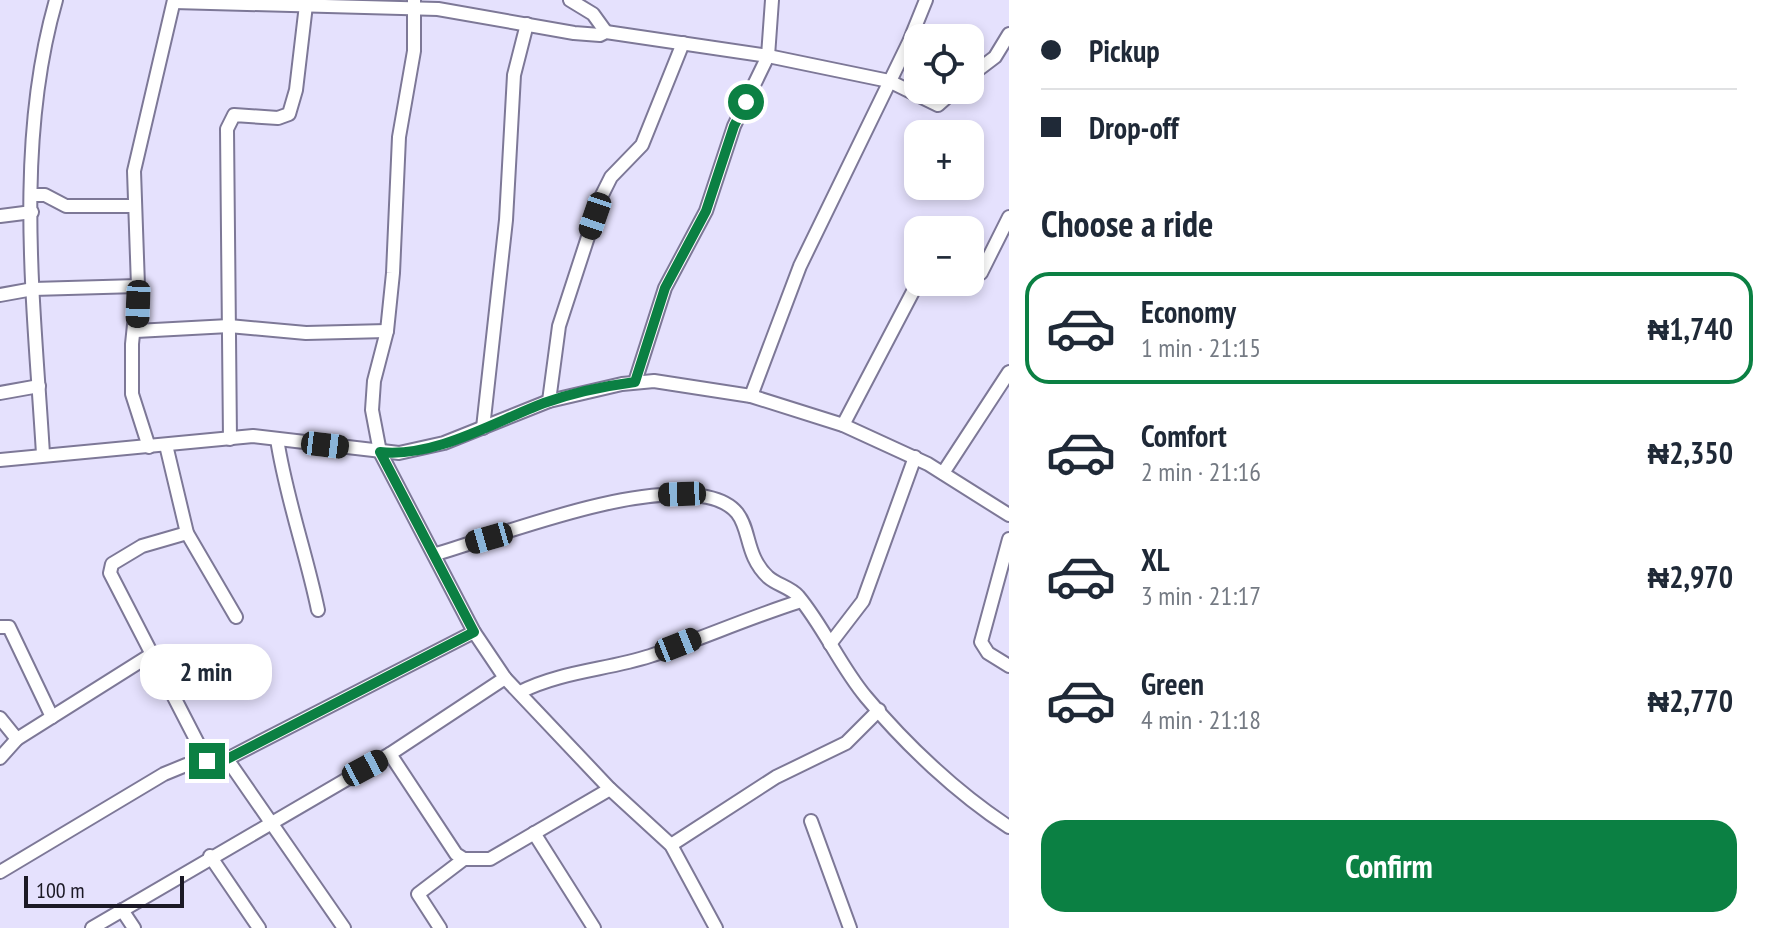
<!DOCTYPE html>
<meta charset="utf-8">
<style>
:root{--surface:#fff;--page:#f2f2f3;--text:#1f2937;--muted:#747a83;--line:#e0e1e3;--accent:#0b8043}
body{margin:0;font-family:"PT Sans Narrow",sans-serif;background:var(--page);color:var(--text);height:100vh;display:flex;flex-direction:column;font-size:30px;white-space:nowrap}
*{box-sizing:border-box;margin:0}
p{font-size:26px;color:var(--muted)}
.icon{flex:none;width:44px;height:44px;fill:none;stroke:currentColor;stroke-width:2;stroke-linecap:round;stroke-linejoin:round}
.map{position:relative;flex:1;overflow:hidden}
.drawer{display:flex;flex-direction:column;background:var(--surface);width:760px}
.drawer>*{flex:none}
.top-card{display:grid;align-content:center;height:176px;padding:0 32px;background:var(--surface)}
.controls{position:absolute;left:904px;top:24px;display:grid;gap:16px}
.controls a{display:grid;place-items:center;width:80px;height:80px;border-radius:16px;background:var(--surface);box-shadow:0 4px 12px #0003;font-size:40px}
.scale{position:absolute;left:24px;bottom:20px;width:160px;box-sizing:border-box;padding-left:8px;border:4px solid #1b1925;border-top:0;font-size:22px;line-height:28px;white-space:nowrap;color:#1b1925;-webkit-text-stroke:6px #e5e1fd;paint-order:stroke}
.end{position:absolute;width:36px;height:36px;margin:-18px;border:10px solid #0b8043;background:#fff;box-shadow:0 0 0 4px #fff}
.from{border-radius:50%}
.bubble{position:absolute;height:56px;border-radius:24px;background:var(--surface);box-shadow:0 4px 12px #0003;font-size:26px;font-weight:600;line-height:56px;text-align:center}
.car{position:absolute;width:24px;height:48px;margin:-24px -12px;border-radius:10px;box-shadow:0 0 6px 2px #0007;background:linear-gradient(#222 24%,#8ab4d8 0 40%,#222 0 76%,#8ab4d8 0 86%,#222 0)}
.top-card b{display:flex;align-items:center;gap:28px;height:76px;font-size:30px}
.top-card b+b{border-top:2px solid var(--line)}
.top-card i{width:20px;height:20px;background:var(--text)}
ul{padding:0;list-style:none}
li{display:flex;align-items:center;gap:24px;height:112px;margin:0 16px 12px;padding:0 16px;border:4px solid transparent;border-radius:24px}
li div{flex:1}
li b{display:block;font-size:30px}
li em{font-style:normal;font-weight:600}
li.selected{border-color:var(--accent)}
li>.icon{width:72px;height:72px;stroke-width:1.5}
h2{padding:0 32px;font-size:36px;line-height:96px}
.cta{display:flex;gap:16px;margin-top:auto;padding:16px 32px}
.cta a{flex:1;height:92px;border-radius:24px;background:var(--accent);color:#fff;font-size:32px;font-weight:600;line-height:92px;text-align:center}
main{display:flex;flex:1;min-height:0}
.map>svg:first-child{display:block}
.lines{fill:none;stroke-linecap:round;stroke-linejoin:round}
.street-casing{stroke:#7d7897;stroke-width:16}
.street{stroke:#fff;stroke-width:12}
.route{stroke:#0b8043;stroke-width:10}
</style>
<main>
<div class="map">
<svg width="1009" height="928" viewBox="0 0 1009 928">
<rect width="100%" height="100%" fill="#e5e1fd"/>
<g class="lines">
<defs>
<g id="street">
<polyline points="414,0 414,51 399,137 393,273 387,331 374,381 372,410 380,452 474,632 505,678 610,789 671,845 716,928"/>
<polyline points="570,0 593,14 606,32"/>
<polyline points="174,2 438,9 574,33 600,35 606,32 768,56 889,81 938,105 955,90"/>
<polyline points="970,76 995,57 1009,34"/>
<polyline points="32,195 45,195 66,206 133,206"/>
<polyline points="0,216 32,212"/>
<polyline points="970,275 981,273 1009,217"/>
<polyline points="0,295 33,289 138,286"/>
<polyline points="136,331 229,326 306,333 387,331"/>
<polyline points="635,382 665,288 706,211 734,126 768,56 772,0"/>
<polyline points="0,393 39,386"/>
<polyline points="751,396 800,266 909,42 926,0"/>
<polyline points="549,401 559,326 601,197 611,177 642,145 683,43"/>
<polyline points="843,425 918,282"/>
<polyline points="483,428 506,220 514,75 527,24"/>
<polyline points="230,439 227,129 234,115 278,118 289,114 296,90 306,5"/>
<path d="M277,439C286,498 306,552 318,610"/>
<polyline points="166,445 187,533 236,617"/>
<polyline points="149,447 132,394 132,344 138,286 134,171 174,0"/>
<path d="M43,454C34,304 14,146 56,0"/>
<polyline points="0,460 253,436 399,453 444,443 549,401 622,384 654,381 751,396 843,425 928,464 1009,515"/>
<polyline points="943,473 1009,372"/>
<polyline points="187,533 142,546 112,564 110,573 207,761"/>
<polyline points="1009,539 981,642 988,653 1009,666"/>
<path d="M436,554C507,533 636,482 707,497C760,508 736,547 768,577C777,585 790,587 798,596C824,627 840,666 866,697C906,745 957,793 1009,827"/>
<polyline points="0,627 9,627 52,717"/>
<polyline points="830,644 863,601 915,457"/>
<path d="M520,692C562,671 606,670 650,656C701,639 750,617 801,601"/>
<polyline points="0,718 17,739"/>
<polyline points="390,754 456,854 464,859 490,859 610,789"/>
<polyline points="0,758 17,739 152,654"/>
<polyline points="227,759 344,928"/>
<polyline points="811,821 850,928"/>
<polyline points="534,833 594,928"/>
<polyline points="671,845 776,777 846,743 879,710"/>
<polyline points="210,856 259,928"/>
<polyline points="0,872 164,774 186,765 227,759 474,632"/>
<polyline points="122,910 134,928"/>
<polyline points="92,928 390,754 505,678"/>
<polyline points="440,928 418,894 464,859"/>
</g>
</defs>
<!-- street casing -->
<use href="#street" class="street-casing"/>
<!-- street -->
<use href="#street" class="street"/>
</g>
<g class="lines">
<!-- route -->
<path class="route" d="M207,761L227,759L474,632L380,452C435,458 494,422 544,403C572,393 605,386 635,382L665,288L706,211L734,126L746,102"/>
</g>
</svg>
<div class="controls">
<a><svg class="icon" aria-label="locate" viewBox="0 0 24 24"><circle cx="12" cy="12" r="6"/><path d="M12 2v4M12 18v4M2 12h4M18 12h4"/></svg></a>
<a>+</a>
<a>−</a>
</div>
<div class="scale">100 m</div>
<i class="end from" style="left:746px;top:102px"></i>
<i class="end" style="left:207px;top:761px"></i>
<div class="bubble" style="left:140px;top:644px;width:132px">2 min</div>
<i class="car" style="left:595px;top:216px;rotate:199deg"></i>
<i class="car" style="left:138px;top:304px;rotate:182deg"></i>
<i class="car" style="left:325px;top:445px;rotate:97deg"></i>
<i class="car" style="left:682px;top:494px;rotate:268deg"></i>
<i class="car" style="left:489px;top:538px;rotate:254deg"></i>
<i class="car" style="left:678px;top:645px;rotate:68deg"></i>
<i class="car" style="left:365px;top:768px;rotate:62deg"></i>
</div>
<section class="drawer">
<div class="top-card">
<b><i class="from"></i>Pickup</b>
<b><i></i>Drop-off</b>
</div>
<h2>Choose a ride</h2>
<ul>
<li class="selected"><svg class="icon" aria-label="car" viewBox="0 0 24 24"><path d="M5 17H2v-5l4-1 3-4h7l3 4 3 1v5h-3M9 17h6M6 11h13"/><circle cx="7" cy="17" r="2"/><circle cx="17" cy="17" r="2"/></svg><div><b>Economy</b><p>1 min · 21:15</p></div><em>₦1,740</em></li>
<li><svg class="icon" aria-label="car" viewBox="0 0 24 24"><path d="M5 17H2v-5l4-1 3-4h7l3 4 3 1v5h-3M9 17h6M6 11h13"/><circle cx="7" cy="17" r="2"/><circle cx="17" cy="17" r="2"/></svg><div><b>Comfort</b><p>2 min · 21:16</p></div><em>₦2,350</em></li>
<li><svg class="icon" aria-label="car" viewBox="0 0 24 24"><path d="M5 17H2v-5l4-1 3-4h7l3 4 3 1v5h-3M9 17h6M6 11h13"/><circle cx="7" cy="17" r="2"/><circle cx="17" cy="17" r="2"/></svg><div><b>XL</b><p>3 min · 21:17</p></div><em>₦2,970</em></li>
<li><svg class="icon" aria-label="car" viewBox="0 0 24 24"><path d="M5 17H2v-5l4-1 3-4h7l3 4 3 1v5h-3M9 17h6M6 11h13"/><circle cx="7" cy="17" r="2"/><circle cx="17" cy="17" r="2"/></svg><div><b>Green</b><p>4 min · 21:18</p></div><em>₦2,770</em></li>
</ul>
<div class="cta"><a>Confirm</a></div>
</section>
</main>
